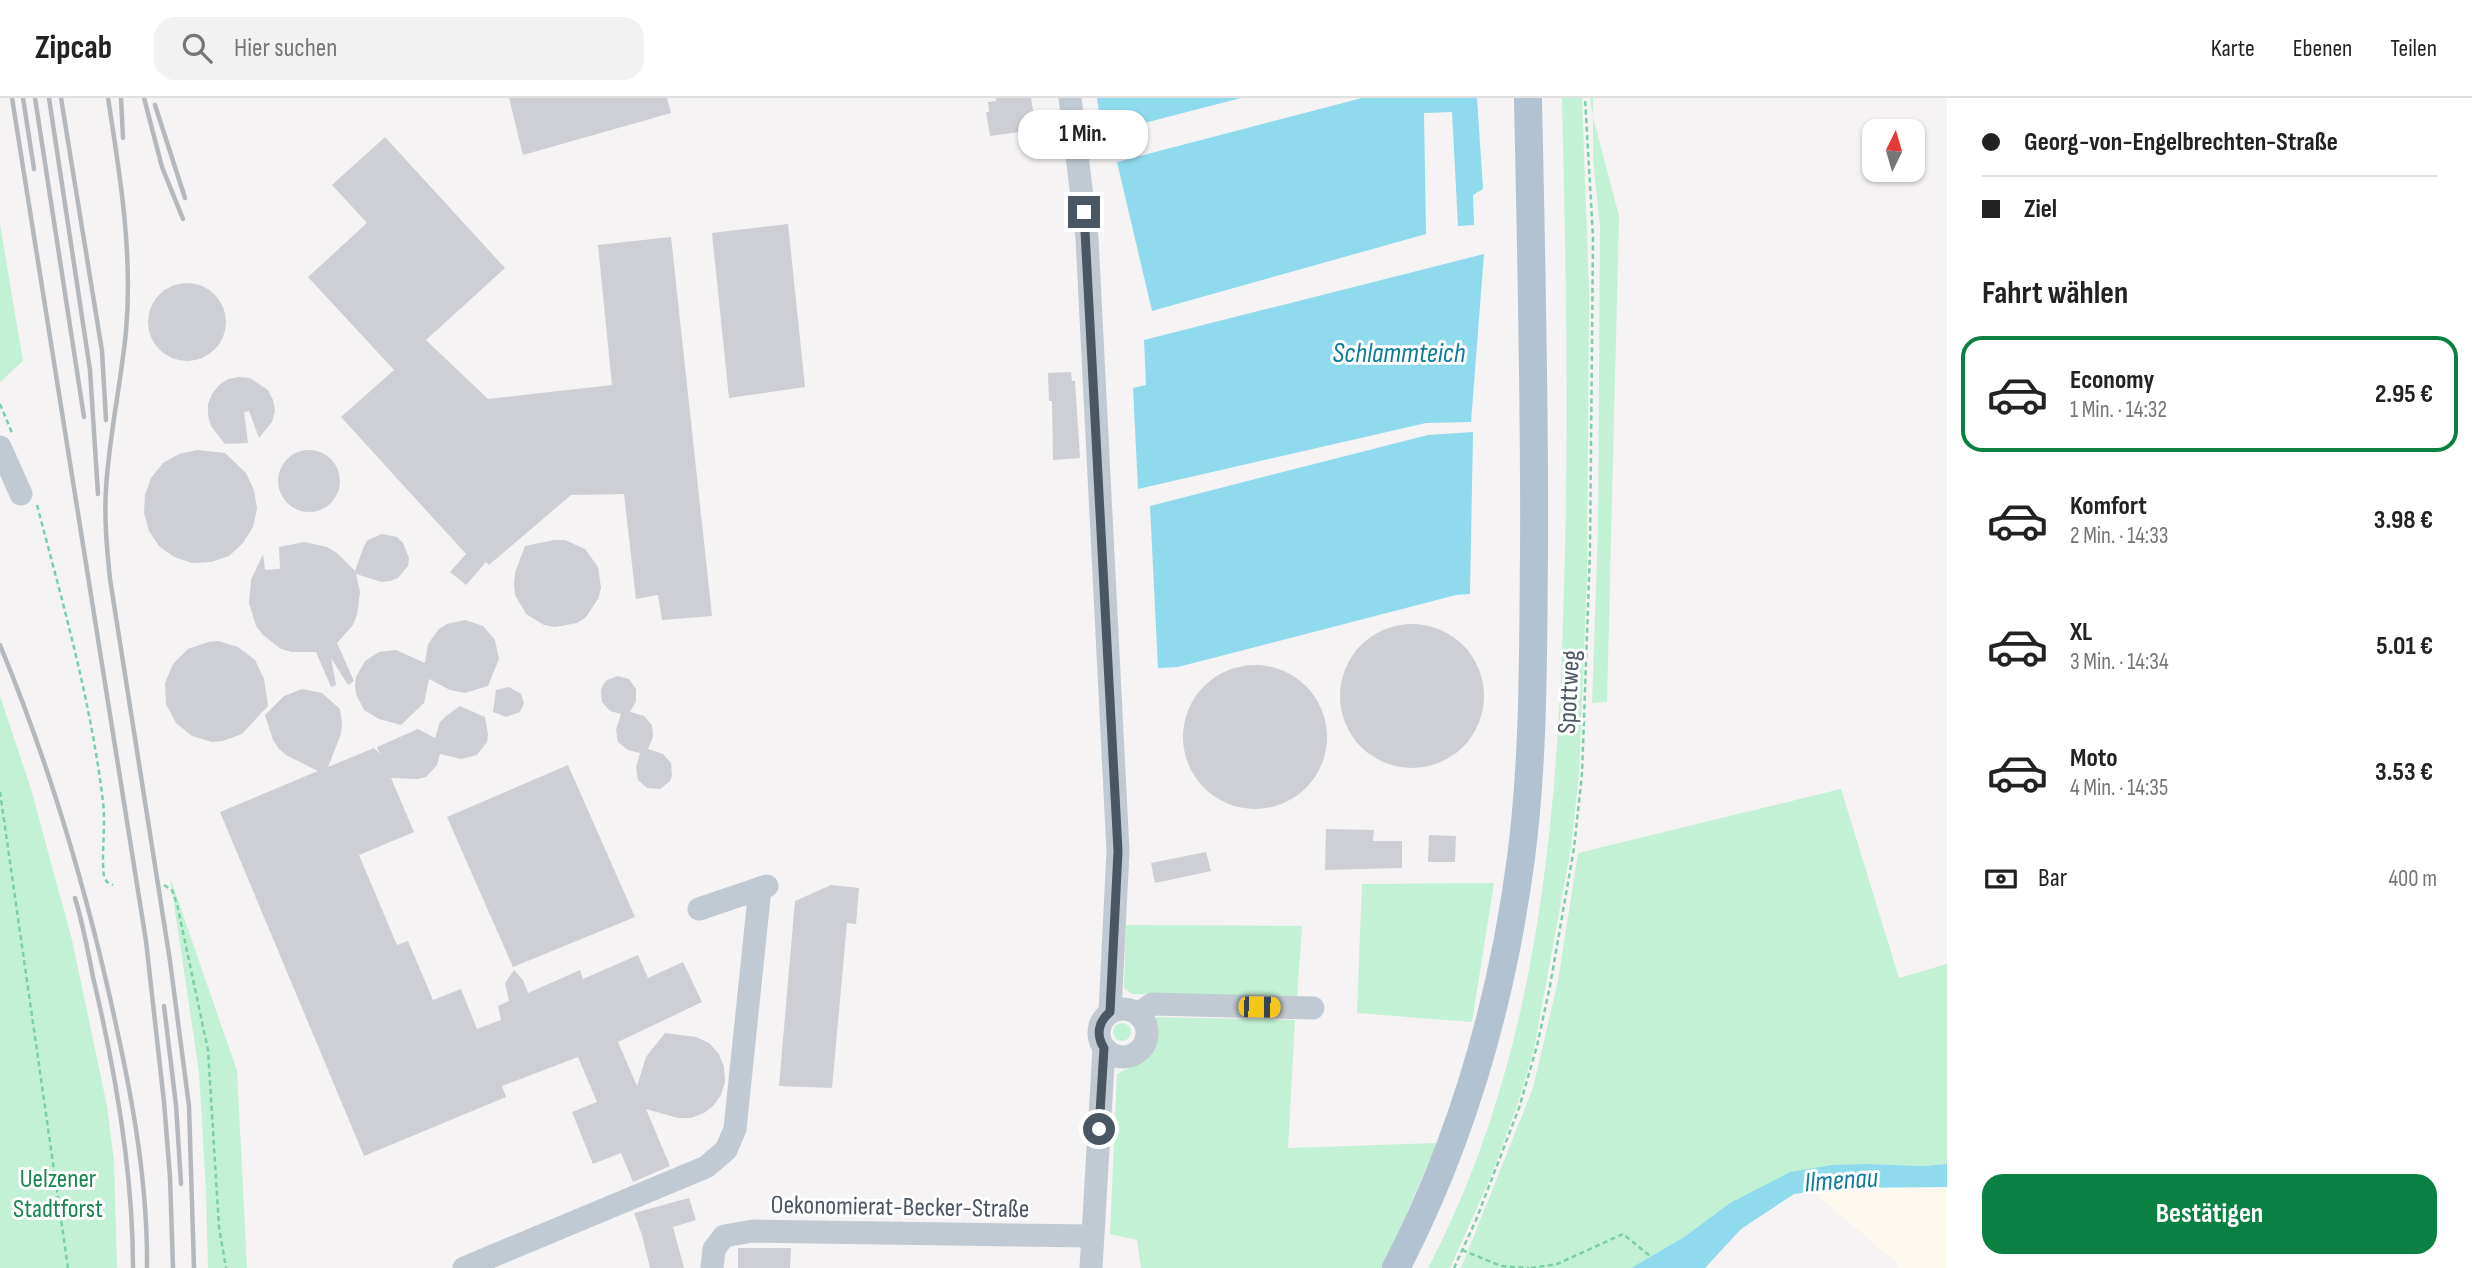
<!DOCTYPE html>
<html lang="de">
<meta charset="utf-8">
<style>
:root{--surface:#fff;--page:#f2f2f2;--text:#222;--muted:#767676;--line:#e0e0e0;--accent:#0b8043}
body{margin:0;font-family:"Sofia Sans Condensed",sans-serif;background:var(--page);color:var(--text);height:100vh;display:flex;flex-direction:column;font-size:26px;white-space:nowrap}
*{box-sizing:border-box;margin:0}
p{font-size:23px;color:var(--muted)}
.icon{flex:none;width:38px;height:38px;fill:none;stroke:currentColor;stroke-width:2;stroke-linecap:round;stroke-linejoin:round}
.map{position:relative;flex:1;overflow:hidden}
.details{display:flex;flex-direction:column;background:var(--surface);width:525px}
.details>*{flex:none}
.top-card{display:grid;align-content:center;height:154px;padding:0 35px;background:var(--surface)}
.needle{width:46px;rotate:5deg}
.fabs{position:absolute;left:1862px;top:21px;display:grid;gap:14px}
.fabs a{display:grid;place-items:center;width:63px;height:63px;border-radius:14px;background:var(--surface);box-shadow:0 2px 5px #0004;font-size:35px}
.end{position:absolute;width:32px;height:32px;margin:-16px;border:9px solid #4a5661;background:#fff;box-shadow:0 0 0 4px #fff}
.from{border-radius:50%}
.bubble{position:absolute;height:49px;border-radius:21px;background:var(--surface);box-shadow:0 2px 5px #0004;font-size:23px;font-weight:700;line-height:49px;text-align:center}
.car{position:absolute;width:21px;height:42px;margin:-21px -10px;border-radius:9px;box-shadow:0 0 5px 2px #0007;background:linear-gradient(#f5c518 24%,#345 0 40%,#f5c518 0 76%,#345 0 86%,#f5c518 0)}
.top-card b{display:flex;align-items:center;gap:24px;height:66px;font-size:26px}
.top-card b+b{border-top:2px solid var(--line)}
.top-card i{width:18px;height:18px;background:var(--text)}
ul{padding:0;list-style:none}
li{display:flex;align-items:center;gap:21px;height:116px;margin:0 14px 10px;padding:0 21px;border:4px solid transparent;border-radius:21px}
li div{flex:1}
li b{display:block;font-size:26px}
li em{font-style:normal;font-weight:700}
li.selected{border-color:var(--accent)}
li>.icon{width:63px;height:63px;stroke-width:1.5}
h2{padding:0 35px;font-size:32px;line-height:84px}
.pay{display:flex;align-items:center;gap:18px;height:77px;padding:0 35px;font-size:26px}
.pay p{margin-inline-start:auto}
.action{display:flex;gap:14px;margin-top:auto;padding:14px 35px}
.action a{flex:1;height:80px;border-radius:21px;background:var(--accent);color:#fff;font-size:28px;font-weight:700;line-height:80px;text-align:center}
header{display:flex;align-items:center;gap:42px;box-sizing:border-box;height:98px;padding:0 35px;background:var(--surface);border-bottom:2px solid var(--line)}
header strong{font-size:33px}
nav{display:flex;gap:38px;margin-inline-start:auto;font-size:24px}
.search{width:490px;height:63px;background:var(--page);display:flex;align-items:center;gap:18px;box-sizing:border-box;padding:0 24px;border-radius:21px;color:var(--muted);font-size:26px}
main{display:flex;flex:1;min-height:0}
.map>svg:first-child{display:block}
.commercial{fill:#fdf9ef}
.green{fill:#c3f1d5}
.water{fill:#90daee}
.building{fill:#cdcfd5}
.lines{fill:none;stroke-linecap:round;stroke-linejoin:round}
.path{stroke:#7ad0a6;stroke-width:2.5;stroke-dasharray:5 3.5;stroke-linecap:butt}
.minor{stroke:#c1cad2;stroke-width:23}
.major{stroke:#b3c2d1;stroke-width:28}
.rail{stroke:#b5b8bd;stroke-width:4.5}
.route{stroke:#4a5661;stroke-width:9}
.labels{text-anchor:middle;stroke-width:6;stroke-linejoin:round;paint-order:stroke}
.street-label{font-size:26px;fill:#4a5661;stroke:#fff}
.park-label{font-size:26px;fill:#17864f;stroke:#fff}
.water-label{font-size:28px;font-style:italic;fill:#0c7c9b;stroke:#fff}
</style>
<header>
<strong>Zipcab</strong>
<div class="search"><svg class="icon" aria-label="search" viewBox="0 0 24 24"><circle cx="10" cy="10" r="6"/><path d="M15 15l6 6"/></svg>Hier suchen</div>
<nav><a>Karte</a><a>Ebenen</a><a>Teilen</a></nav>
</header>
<main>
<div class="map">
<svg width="1947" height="1170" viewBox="0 0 1947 1170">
<rect width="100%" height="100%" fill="#f5f3f3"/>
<!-- commercial -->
<polygon class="commercial" points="1947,1089 1947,1170 1897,1170 1899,1167 1812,1093 1841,1090"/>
<!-- green -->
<g class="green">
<path d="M1562,0H1582L1589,191L1587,480L1579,676L1571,750L1534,951L1517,1008L1490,1081L1450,1170H1428C1538,961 1558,722 1564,490C1569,327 1566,163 1562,0Z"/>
<polygon points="1590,0 1593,0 1593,19 1619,118 1607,604 1592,605 1598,430 1600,128 1593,61 1593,19"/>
<polygon points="0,126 23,263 0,284"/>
<polygon points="0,598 31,691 72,842 107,1008 114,1064 117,1170 0,1170"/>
<polygon points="1841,691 1899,880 1947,866 1947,1066 1923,1068 1866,1066 1730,1105 1684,1139 1631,1170 1461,1170 1533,990 1558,883 1578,755"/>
<polygon points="170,779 237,973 247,1170 208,1170 206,1093 199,974"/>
<polygon points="1494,785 1472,924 1357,915 1362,786"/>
<polygon points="1126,827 1302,828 1297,900 1132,896 1124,890"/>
<path d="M1153,919L1295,922L1288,1050L1437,1045L1383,1170H1141L1137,1142L1110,1136L1117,976C1151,960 1148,954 1153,919Z"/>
<circle cx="1122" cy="934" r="9"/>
</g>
<!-- water -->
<g class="water">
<polygon points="1097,0 1241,0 1102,36"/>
<polygon points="1362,0 1477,0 1483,91 1473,97 1474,127 1458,128 1452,14 1424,15 1426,136 1152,213 1117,64"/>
<polygon points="1484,156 1471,324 1426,325 1138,391 1133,290 1146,287 1144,242"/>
<polygon points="1473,334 1470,496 1456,497 1178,569 1158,570 1150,408 1428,337"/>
<polygon points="1866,1066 1923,1068 1947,1066 1947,1089 1841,1090 1794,1096 1741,1131 1705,1170 1631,1170 1684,1139 1730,1105 1790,1074 1832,1067"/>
</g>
<!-- building -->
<g class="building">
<polygon points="509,0 667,0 671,15 523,57"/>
<polygon points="996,0 1031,0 1036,32 990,38 986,14 989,14 988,4 996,3"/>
<polygon points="385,39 505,170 426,242 488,301 612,287 598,147 671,139 712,518 662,522 658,497 636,501 624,396 571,397 489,467 486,464 466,487 450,474 466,456 341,319 394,272 308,179 367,125 332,87"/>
<polygon points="788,126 805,289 729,300 712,135"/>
<circle cx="187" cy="224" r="39"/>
<polygon points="1071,274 1072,283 1075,283 1080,360 1053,362 1052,303 1049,303 1048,275"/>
<polygon points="239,279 250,280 268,292 273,302 275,313 272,324 259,340 249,313 244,314 248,345 225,346 211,328 208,317 208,306 212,296 219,287 228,281"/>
<circle cx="309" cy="383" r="31"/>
<polygon points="197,352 225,355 246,375 254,392 257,411 253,429 243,445 229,458 211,464 192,465 174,459 159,448 149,433 144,415 145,397 151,380 163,365 179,356"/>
<polygon points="382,436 397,439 403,445 409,460 408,468 398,480 390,483 382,484 356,476 360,494 357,517 353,527 337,545 354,583 348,587 331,560 336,587 331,589 316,554 292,554 281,551 263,537 256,528 249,505 251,482 263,456 265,472 280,471 279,449 304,444 327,449 337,455 355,473 364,448 368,442"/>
<polygon points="554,442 565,442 585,451 598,469 601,490 598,501 586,519 577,525 555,529 544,527 526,516 515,497 514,486 515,475 525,448"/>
<polygon points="465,522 483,528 495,542 499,561 488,588 465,595 450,592 429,581 424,605 401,627 379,621 364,612 356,596 355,587 356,579 365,563 379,554 396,552 425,565 428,546 439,531 447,526"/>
<circle cx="1412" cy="598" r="72"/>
<polygon points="218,543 238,549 255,562 264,581 268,608 242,636 223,643 212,644 192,638 176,625 166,606 165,585 173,566 188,551 208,544"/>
<circle cx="1255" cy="639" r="72"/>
<polygon points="618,578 629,581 636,591 636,603 630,614 644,618 652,627 653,639 648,651 663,656 671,665 672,677 670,683 660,691 647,690 638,682 636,670 640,655 628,652 618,644 616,632 621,616 610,613 602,604 601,592 603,587 607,582"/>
<polygon points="509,589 521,596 524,605 520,614 506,619 493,614 496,592"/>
<polygon points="302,591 322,595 340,611 342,626 341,636 328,669 374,650 380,656 377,649 418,631 435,640 440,624 446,618 460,608 485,619 488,636 487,644 477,657 461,661 440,656 437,667 426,679 418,681 391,680 414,734 359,757 397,847 408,843 433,902 461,891 477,931 501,922 498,908 509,903 505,885 514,872 523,882 528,895 580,872 583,881 638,857 648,880 683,864 702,904 618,944 637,988 646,959 665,935 696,939 709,945 719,956 724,969 725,984 721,997 714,1007 704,1015 691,1020 678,1020 646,1011 670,1068 633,1084 621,1055 593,1066 572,1014 597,1004 578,959 502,988 506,999 364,1058 220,714 318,673 286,657 279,651 273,642 265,617 284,598"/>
<polygon points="568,667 635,819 513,869 447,719"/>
<polygon points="1326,731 1374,732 1373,743 1402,743 1402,770 1325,772"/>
<polygon points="1429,737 1456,738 1455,764 1428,764"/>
<polygon points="1206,754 1211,773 1155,785 1151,765"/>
<polygon points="831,787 859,790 856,826 847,825 832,990 779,988 795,803"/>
<polygon points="689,1100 696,1122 673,1129 684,1170 650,1170 642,1137 634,1115"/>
<polygon points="738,1150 791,1150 790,1170 738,1170"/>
</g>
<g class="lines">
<!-- path -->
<g class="path">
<polyline points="0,306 12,335"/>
<path d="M37,407C63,506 91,603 103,704C106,729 101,755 104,779L107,784L113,787"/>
<polyline points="0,694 68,1170"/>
<polyline points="164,787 172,792 177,806 208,952 219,1129 226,1170"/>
<polyline points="1462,1152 1501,1168 1529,1170"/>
<polyline points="1454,1170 1476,1122 1519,1010 1537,948 1550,888 1574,750 1582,676 1590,453 1593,139 1585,0"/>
<polyline points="1531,1170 1557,1166 1623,1136 1650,1158"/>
</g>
<!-- minor -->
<g class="minor">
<polyline points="1070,0 1087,140 1118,753 1110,914"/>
<polyline points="0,349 21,396"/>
<polyline points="699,811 767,788"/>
<circle cx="1123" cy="935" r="24"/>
<polyline points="1138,916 1152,906 1313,910"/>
<polyline points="464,1170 706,1069 726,1052 735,1031 760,790"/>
<polyline points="712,1170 714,1151 724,1138 753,1133 1091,1138"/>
<polyline points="1091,1170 1104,950"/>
</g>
<!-- major -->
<path class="major" d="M1396,1170C1463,1041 1502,903 1521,760C1534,659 1533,556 1534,455C1535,303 1531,152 1528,0"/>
<!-- rail -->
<g class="rail">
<polyline points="12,0 146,843 164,1004 170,1079 173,1170"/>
<polyline points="23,0 34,71"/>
<polyline points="35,0 84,319"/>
<polyline points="49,0 90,272 98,396"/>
<polyline points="61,0 102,253 106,322"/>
<path d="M108,0C120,77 133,155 126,233C121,286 109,338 106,391C104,421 107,451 110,481L170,863L189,1008L194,1170"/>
<polyline points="121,0 123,40"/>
<polyline points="144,0 162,69 183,121"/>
<polyline points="155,7 185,100"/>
<path d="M0,547C46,658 81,774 108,891C129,983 148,1076 147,1170"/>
<path d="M75,800C83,826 88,853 93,879C115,971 133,1075 133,1170"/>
<polyline points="164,908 176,1007 181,1086"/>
</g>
</g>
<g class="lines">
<!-- route -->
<path class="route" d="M1084,114L1118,753L1110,914C1098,924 1096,937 1104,950L1099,1031"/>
</g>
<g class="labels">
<!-- street labels -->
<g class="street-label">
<text transform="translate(1568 594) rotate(-87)" y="9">Spottweg</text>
<text transform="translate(900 1108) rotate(1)" y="9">Oekonomierat-Becker-Straße</text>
</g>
<!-- park labels -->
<g class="park-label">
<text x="58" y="1089">Uelzener<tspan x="58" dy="30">Stadtforst</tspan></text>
</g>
<!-- water labels -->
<g class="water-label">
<text x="1399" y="264">Schlammteich</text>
<text transform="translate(1841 1081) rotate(-4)" y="10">Ilmenau</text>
</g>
</g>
</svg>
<div class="fabs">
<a><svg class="needle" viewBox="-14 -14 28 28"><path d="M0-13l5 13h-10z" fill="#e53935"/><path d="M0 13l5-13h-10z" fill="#767676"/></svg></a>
</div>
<i class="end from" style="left:1099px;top:1031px"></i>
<i class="end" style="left:1084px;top:114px"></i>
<div class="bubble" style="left:1018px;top:12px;width:130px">1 Min.</div>
<i class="car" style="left:1259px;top:909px;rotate:91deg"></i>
</div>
<section class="details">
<div class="top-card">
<b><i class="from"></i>Georg-von-Engelbrechten-Straße</b>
<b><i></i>Ziel</b>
</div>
<h2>Fahrt wählen</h2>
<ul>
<li class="selected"><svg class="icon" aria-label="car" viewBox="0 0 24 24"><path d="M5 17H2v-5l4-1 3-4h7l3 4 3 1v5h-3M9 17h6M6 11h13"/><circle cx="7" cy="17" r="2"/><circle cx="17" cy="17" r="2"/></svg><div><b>Economy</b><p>1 Min. · 14:32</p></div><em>2.95 €</em></li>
<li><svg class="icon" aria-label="car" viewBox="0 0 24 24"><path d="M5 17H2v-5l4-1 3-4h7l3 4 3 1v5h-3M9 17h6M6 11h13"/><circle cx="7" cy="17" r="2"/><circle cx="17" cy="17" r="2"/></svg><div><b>Komfort</b><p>2 Min. · 14:33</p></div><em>3.98 €</em></li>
<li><svg class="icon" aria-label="car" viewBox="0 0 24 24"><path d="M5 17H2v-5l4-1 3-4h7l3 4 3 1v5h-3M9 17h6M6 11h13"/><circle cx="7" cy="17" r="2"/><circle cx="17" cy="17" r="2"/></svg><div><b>XL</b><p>3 Min. · 14:34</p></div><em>5.01 €</em></li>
<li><svg class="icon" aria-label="car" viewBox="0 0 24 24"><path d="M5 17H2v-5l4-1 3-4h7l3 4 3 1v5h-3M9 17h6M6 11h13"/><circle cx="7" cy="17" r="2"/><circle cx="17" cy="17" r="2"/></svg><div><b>Moto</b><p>4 Min. · 14:35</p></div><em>3.53 €</em></li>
</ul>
<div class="pay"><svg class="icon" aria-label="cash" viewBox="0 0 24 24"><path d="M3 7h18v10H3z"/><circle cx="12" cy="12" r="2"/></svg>Bar<p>400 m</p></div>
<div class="action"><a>Bestätigen</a></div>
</section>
</main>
